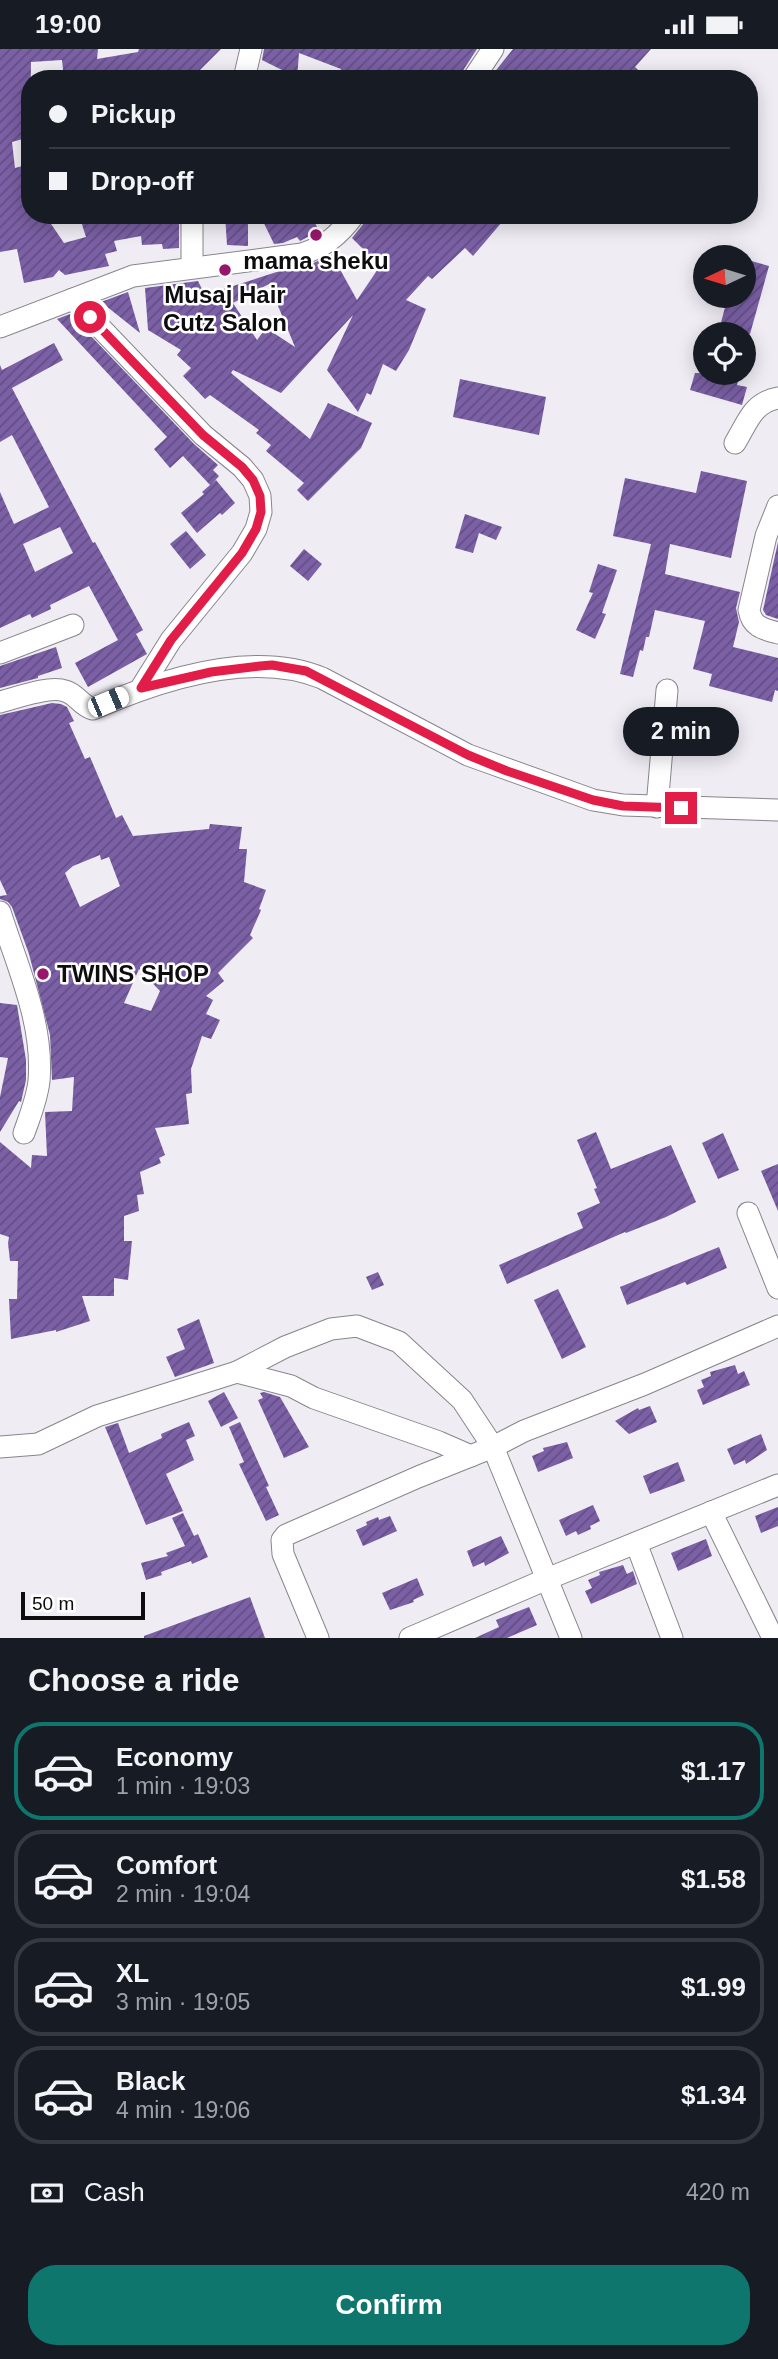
<!DOCTYPE html>
<meta charset="utf-8">
<style>
:root{--surface:#171b24;--page:#20242c;--text:#f1f3f6;--muted:#9ea1a6;--line:#363941;--accent:#0f766e}
body{margin:0;font-family:Arial,sans-serif;background:var(--page);color:var(--text);height:100vh;display:flex;flex-direction:column;font-size:26px;white-space:nowrap}
*{box-sizing:border-box;margin:0}
p{font-size:23px;color:var(--muted)}
.icon{flex:none;width:38px;height:38px;fill:none;stroke:currentColor;stroke-width:2;stroke-linecap:round;stroke-linejoin:round}
.map{position:relative;height:1589px;overflow:hidden}
.drawer{display:flex;flex-direction:column;background:var(--surface);flex:1}
.drawer>*{flex:none}
.hud{position:absolute;left:21px;top:21px;width:737px;height:154px;border-radius:28px;box-shadow:0 4px 18px #0003;display:grid;align-content:center;height:154px;padding:0 28px;background:var(--surface)}
.needle{width:46px;rotate:266deg}
.fabs{position:absolute;left:693px;top:196px;display:grid;gap:14px}
.fabs a{display:grid;place-items:center;width:63px;height:63px;border-radius:50%;background:var(--surface);box-shadow:0 4px 18px #0003;font-size:35px}
.scale{position:absolute;left:21px;bottom:18px;width:124px;box-sizing:border-box;padding-left:7px;border:4px solid #0d0c0e;border-top:0;font-size:19px;line-height:24px;white-space:nowrap;color:#0d0c0e;-webkit-text-stroke:5px #fff;paint-order:stroke}
.end{position:absolute;width:32px;height:32px;margin:-16px;border:9px solid #e11d48;background:#fff;box-shadow:0 0 0 4px #fff}
.from{border-radius:50%}
.bubble{position:absolute;height:49px;border-radius:24px;background:var(--surface);box-shadow:0 4px 18px #0003;font-size:23px;font-weight:800;line-height:49px;text-align:center}
.car{position:absolute;width:21px;height:42px;margin:-21px -10px;border-radius:9px;box-shadow:0 0 5px 2px #0007;background:linear-gradient(#fff 24%,#345 0 40%,#fff 0 76%,#345 0 86%,#fff 0)}
.hud b{display:flex;align-items:center;gap:24px;height:66px;font-size:26px}
.hud b+b{border-top:2px solid var(--line)}
.hud i{width:18px;height:18px;background:var(--text)}
ul{padding:0;list-style:none}
li{display:flex;align-items:center;gap:21px;height:98px;margin:0 14px 10px;padding:0 14px;border:4px solid var(--line);border-radius:28px}
li div{flex:1}
li b{display:block;font-size:26px}
li em{font-style:normal;font-weight:800}
li.active{border-color:var(--accent)}
li>.icon{width:63px;height:63px;stroke-width:1.5}
h2{padding:0 28px;font-size:32px;line-height:84px}
.pay{display:flex;align-items:center;gap:18px;height:77px;padding:0 28px;font-size:26px}
.pay p{margin-inline-start:auto}
.button{display:flex;gap:14px;margin-top:auto;padding:14px 28px}
.button a{flex:1;height:80px;border-radius:28px;background:var(--accent);color:#fff;font-size:28px;font-weight:800;line-height:80px;text-align:center}
.status{display:flex;justify-content:space-between;align-items:center;height:49px;padding:0 35px;background:var(--surface);direction:ltr}
.status svg{height:19px;fill:currentColor}
.map>svg:first-child{display:block}
.building{fill:url(#building-hatch);fill-rule:evenodd}
.lines{fill:none;stroke-linecap:round;stroke-linejoin:round}
.minor-casing{stroke:#87858c;stroke-width:23}
.minor{stroke:#fff;stroke-width:21}
.route{stroke:#e11d48;stroke-width:9}
.poi-dot{fill:#97166d;stroke:#fff;stroke-width:2.5}
.labels{text-anchor:middle;stroke-width:5;stroke-linejoin:round;paint-order:stroke}
.poi-label{font-size:24px;font-weight:bold;fill:#0d0c0e;stroke:#fff}
</style>
<div class="status"><b>19:00</b><svg viewBox="0 0 49 12"><path d="M0 12V9h3v3zM5 12V6h3v6zM10 12V3h3v9zM15 12V0h3v12zM26 1h20v11H26zM47 4h2v5h-2z"/></svg></div>
<div class="map">
<svg width="778" height="1589" viewBox="0 0 778 1589">
<defs>
<pattern id="building-hatch" width="6" height="6" patternUnits="userSpaceOnUse" patternTransform="scale(1.75)"><rect width="6" height="6" fill="#7b60a5"/><path d="M-1 1l2-2M0 6l6-6M5 7l2-2" fill="none" stroke="#634e85"/></pattern>
</defs>
<rect width="100%" height="100%" fill="#efecf4"/>
<!-- building -->
<g class="building">
<polygon points="0,0 98,0 97,10 138,3 139,0 221,0 191,30 64,30 62,11 31,13 30,88 12,93 15,119 30,115 30,166 45,166 64,194 86,188 79,166 179,166 179,199 163,200 162,195 142,196 141,187 114,192 117,202 105,205 109,217 65,226 59,221 53,228 24,234 17,200 0,203"/>
<polygon points="264,0 477,0 462,23 460,30 337,30 341,20 299,4 297,30 281,30 282,21 262,11"/>
<polygon points="513,0 651,0 635,18 648,30 489,30"/>
<polygon points="225,166 248,166 248,197 227,196"/>
<polygon points="260,166 311,166 319,182 300,192 297,188 283,194 274,195"/>
<path d="M367,166H508L473,207L465,199L432,230L428,227L406,251L426,260L409,301L396,322L383,315L371,346L367,344L358,363L327,321L353,266L281,344L233,321L231,324L310,390L328,354L372,374L361,399L308,452L297,441L304,434L266,402L271,396L256,384L259,381L210,346L205,350L183,327L191,319L177,306L181,301L148,281L145,239L198,232L205,246L286,220L306,217L332,206L357,251L380,217L352,189L364,174ZM269,235L295,298L266,279L257,291L233,254Z"/>
<polygon points="744,210 769,217 750,285 718,285 728,247 744,247"/>
<polygon points="128,243 140,284 101,253"/>
<polygon points="70,265 194,395 218,416 213,421 219,427 212,435 216,431 235,454 222,466 220,464 197,484 181,464 204,445 202,443 210,436 183,407 170,419 154,400 167,388 57,270"/>
<path d="M54,294L63,311L12,339L93,494L95,493L143,581L136,585L147,605L88,638L75,614L118,591L89,537L50,556L51,560L32,569L30,565L0,579V443L14,475L49,458L12,386L0,393V316L2,321ZM60,478L73,504L35,523L23,495Z"/>
<polygon points="695,324 740,324 737,336 747,338 742,356 690,341"/>
<polygon points="460,330 546,348 539,386 453,368"/>
<polygon points="701,422 747,432 731,509 670,495 665,525 740,543 736,559 739,573 733,598 778,609 778,642 775,641 772,653 709,637 712,625 693,620 705,572 655,561 649,588 646,588 643,602 640,601 633,628 620,625 651,495 613,487 625,429 696,444"/>
<polygon points="465,465 502,478 496,491 479,484 473,504 455,499"/>
<polygon points="186,482 206,506 190,520 170,495"/>
<polygon points="778,493 778,570 766,566 763,561"/>
<polygon points="304,500 322,515 308,532 290,517"/>
<polygon points="598,515 617,521 602,564 606,565 595,590 576,581 593,544 589,543"/>
<polygon points="56,598 62,619 38,627 38,629 0,639 0,617"/>
<path d="M52,654L61,655L67,658L74,672L69,674L85,710L90,708L116,769L122,766L133,787L209,780L210,775L242,778L239,800H247L244,833L266,841L259,860L261,861L250,886L253,889L218,924L224,932L206,947L213,951L206,965L220,971L211,990L202,987L191,1020L192,1044L186,1045L189,1075L155,1079L165,1106L159,1109L161,1114L140,1123L144,1145L137,1146L139,1162L124,1167V1192H132L128,1231L114,1229V1247H82L90,1272L56,1283V1281L11,1290L9,1250H17L18,1212H10L8,1194L9,1188L0,1185V1093L31,1119L32,1106L47,1107L45,1063L72,1062L74,1028L52,1031L50,986L29,905L12,858L8,853L0,850V847L7,846L0,831V666ZM100,806L101,811L109,808L120,837L80,858L65,824L73,817ZM139,920L160,942L151,962L124,954Z"/>
<polygon points="0,954 17,956 26,1011 26,1031 21,1053 19,1052 0,1083 0,1048 8,1009 0,1008"/>
<polygon points="596,1083 611,1120 671,1096 696,1153 666,1168 626,1184 625,1183 507,1235 499,1216 583,1179 577,1164 600,1154 594,1140 597,1139 577,1091"/>
<polygon points="723,1084 739,1121 718,1130 702,1094"/>
<polygon points="778,1115 778,1162 761,1122"/>
<polygon points="719,1198 727,1219 687,1236 685,1233 627,1256 620,1238"/>
<polygon points="378,1223 384,1236 372,1241 366,1228"/>
<polygon points="558,1240 586,1298 562,1310 534,1251"/>
<polygon points="199,1270 214,1314 175,1328 166,1308 185,1300 177,1280"/>
<polygon points="735,1316 738,1325 744,1322 750,1336 703,1356 697,1341 704,1338 701,1331 711,1327 710,1323"/>
<polygon points="224,1343 238,1369 221,1378 208,1352"/>
<polygon points="264,1343 280,1348 309,1398 284,1409 258,1351 263,1349 260,1344"/>
<polygon points="650,1357 657,1373 629,1385 615,1372 638,1359 639,1361"/>
<polygon points="189,1373 195,1387 186,1391 194,1411 166,1425 183,1462 146,1476 105,1378 118,1374 129,1404 162,1389 161,1385"/>
<polygon points="240,1373 269,1437 266,1438 279,1466 266,1472 239,1415 244,1413 229,1378"/>
<polygon points="761,1385 767,1401 746,1415 745,1411 734,1416 727,1400"/>
<polygon points="567,1393 573,1409 538,1423 532,1407 544,1402 543,1399"/>
<polygon points="678,1413 685,1432 650,1445 643,1427"/>
<polygon points="593,1456 600,1472 590,1477 591,1480 578,1486 576,1482 566,1487 559,1471"/>
<polygon points="778,1458 778,1477 761,1484 755,1467"/>
<polygon points="183,1464 194,1487 198,1485 208,1508 192,1515 191,1512 161,1523 162,1526 146,1531 141,1514 168,1507 166,1504 185,1497 172,1469"/>
<polygon points="390,1467 397,1482 363,1497 356,1481 367,1476 366,1473 378,1468 379,1471"/>
<polygon points="501,1487 509,1504 485,1517 484,1513 473,1518 467,1502"/>
<polygon points="706,1490 712,1507 678,1522 671,1504"/>
<polygon points="623,1516 627,1525 633,1522 637,1535 591,1555 585,1542 592,1539 588,1531 600,1526 599,1523"/>
<polygon points="417,1529 424,1546 413,1551 414,1553 390,1561 382,1544"/>
<polygon points="250,1548 265,1589 144,1589 144,1587"/>
<polygon points="529,1558 537,1576 507,1589 475,1589 499,1578 496,1571"/>
</g>
<g class="lines">
<defs>
<g id="minor">
<polyline points="244,30 251,0"/>
<polyline points="473,30 493,0"/>
<polyline points="192,166 192,218"/>
<polyline points="73,250 203,386 242,418 253,431 260,447 261,463 256,480 242,504 171,591 141,639"/>
<path d="M0,278L133,227L302,205C326,197 339,186 354,166"/>
<path d="M735,394C748,373 752,354 778,349"/>
<path d="M778,457L766,487L749,561C752,578 763,580 778,584"/>
<polyline points="0,604 73,576"/>
<path d="M0,653C16,649 50,636 65,642C77,645 81,657 93,660C159,631 252,600 322,629L468,706L593,751L623,756L778,761"/>
<polyline points="657,758 667,641"/>
<path d="M0,863C17,917 44,974 39,1032C37,1050 30,1067 24,1084"/>
<polyline points="748,1164 778,1239"/>
<polyline points="237,1323 291,1337 314,1349 439,1393 471,1407"/>
<polyline points="0,1398 38,1395 97,1367 237,1323 285,1298 331,1280 357,1277 399,1293 462,1351 493,1398 571,1589"/>
<polyline points="711,1463 773,1589"/>
<polyline points="636,1494 672,1589"/>
<polyline points="318,1589 283,1505 282,1491 286,1486 418,1428 493,1398 524,1382 645,1335 778,1277"/>
<polyline points="410,1589 547,1530 778,1436"/>
</g>
</defs>
<!-- minor casing -->
<use href="#minor" class="minor-casing"/>
<!-- minor -->
<use href="#minor" class="minor"/>
</g>
<g class="lines">
<!-- route -->
<polyline class="route" points="90,268 203,386 242,418 253,431 260,447 261,463 256,480 242,504 171,591 141,639 211,623 260,617 272,616 306,622 468,706 507,722 593,751 623,757 681,759"/>
</g>
<!-- markers -->
<g class="poi-dot">
<circle cx="316" cy="186" r="7"/>
<circle cx="225" cy="221" r="7"/>
<circle cx="43" cy="925" r="7"/>
</g>
<g class="labels">
<!-- poi labels -->
<g class="poi-label">
<text x="316" y="220">mama sheku</text>
<text x="225" y="254">Musaj Hair<tspan x="225" dy="28">Cutz Salon</tspan></text>
<text x="57" y="933" text-anchor="start">TWINS SHOP</text>
</g>
</g>
</svg>
<div class="fabs">
<a><svg class="needle" viewBox="-14 -14 28 28"><path d="M0-13l5 13h-10z" fill="#e53935"/><path d="M0 13l5-13h-10z" fill="#9ea1a6"/></svg></a>
<a><svg class="icon" aria-label="locate" viewBox="0 0 24 24"><circle cx="12" cy="12" r="6"/><path d="M12 2v4M12 18v4M2 12h4M18 12h4"/></svg></a>
</div>
<div class="scale">50 m</div>
<i class="end from" style="left:90px;top:268px"></i>
<i class="end" style="left:681px;top:759px"></i>
<div class="bubble" style="left:623px;top:658px;width:116px">2 min</div>
<i class="car" style="left:108px;top:653px;rotate:67deg"></i>
<div class="hud">
<b><i class="from"></i>Pickup</b>
<b><i></i>Drop-off</b>
</div>
</div>
<section class="drawer">
<h2>Choose a ride</h2>
<ul>
<li class="active"><svg class="icon" aria-label="car" viewBox="0 0 24 24"><path d="M5 17H2v-5l4-1 3-4h7l3 4 3 1v5h-3M9 17h6M6 11h13"/><circle cx="7" cy="17" r="2"/><circle cx="17" cy="17" r="2"/></svg><div><b>Economy</b><p>1 min · 19:03</p></div><em>$1.17</em></li>
<li><svg class="icon" aria-label="car" viewBox="0 0 24 24"><path d="M5 17H2v-5l4-1 3-4h7l3 4 3 1v5h-3M9 17h6M6 11h13"/><circle cx="7" cy="17" r="2"/><circle cx="17" cy="17" r="2"/></svg><div><b>Comfort</b><p>2 min · 19:04</p></div><em>$1.58</em></li>
<li><svg class="icon" aria-label="car" viewBox="0 0 24 24"><path d="M5 17H2v-5l4-1 3-4h7l3 4 3 1v5h-3M9 17h6M6 11h13"/><circle cx="7" cy="17" r="2"/><circle cx="17" cy="17" r="2"/></svg><div><b>XL</b><p>3 min · 19:05</p></div><em>$1.99</em></li>
<li><svg class="icon" aria-label="car" viewBox="0 0 24 24"><path d="M5 17H2v-5l4-1 3-4h7l3 4 3 1v5h-3M9 17h6M6 11h13"/><circle cx="7" cy="17" r="2"/><circle cx="17" cy="17" r="2"/></svg><div><b>Black</b><p>4 min · 19:06</p></div><em>$1.34</em></li>
</ul>
<div class="pay"><svg class="icon" aria-label="cash" viewBox="0 0 24 24"><path d="M3 7h18v10H3z"/><circle cx="12" cy="12" r="2"/></svg>Cash<p>420 m</p></div>
<div class="button"><a>Confirm</a></div>
</section>
